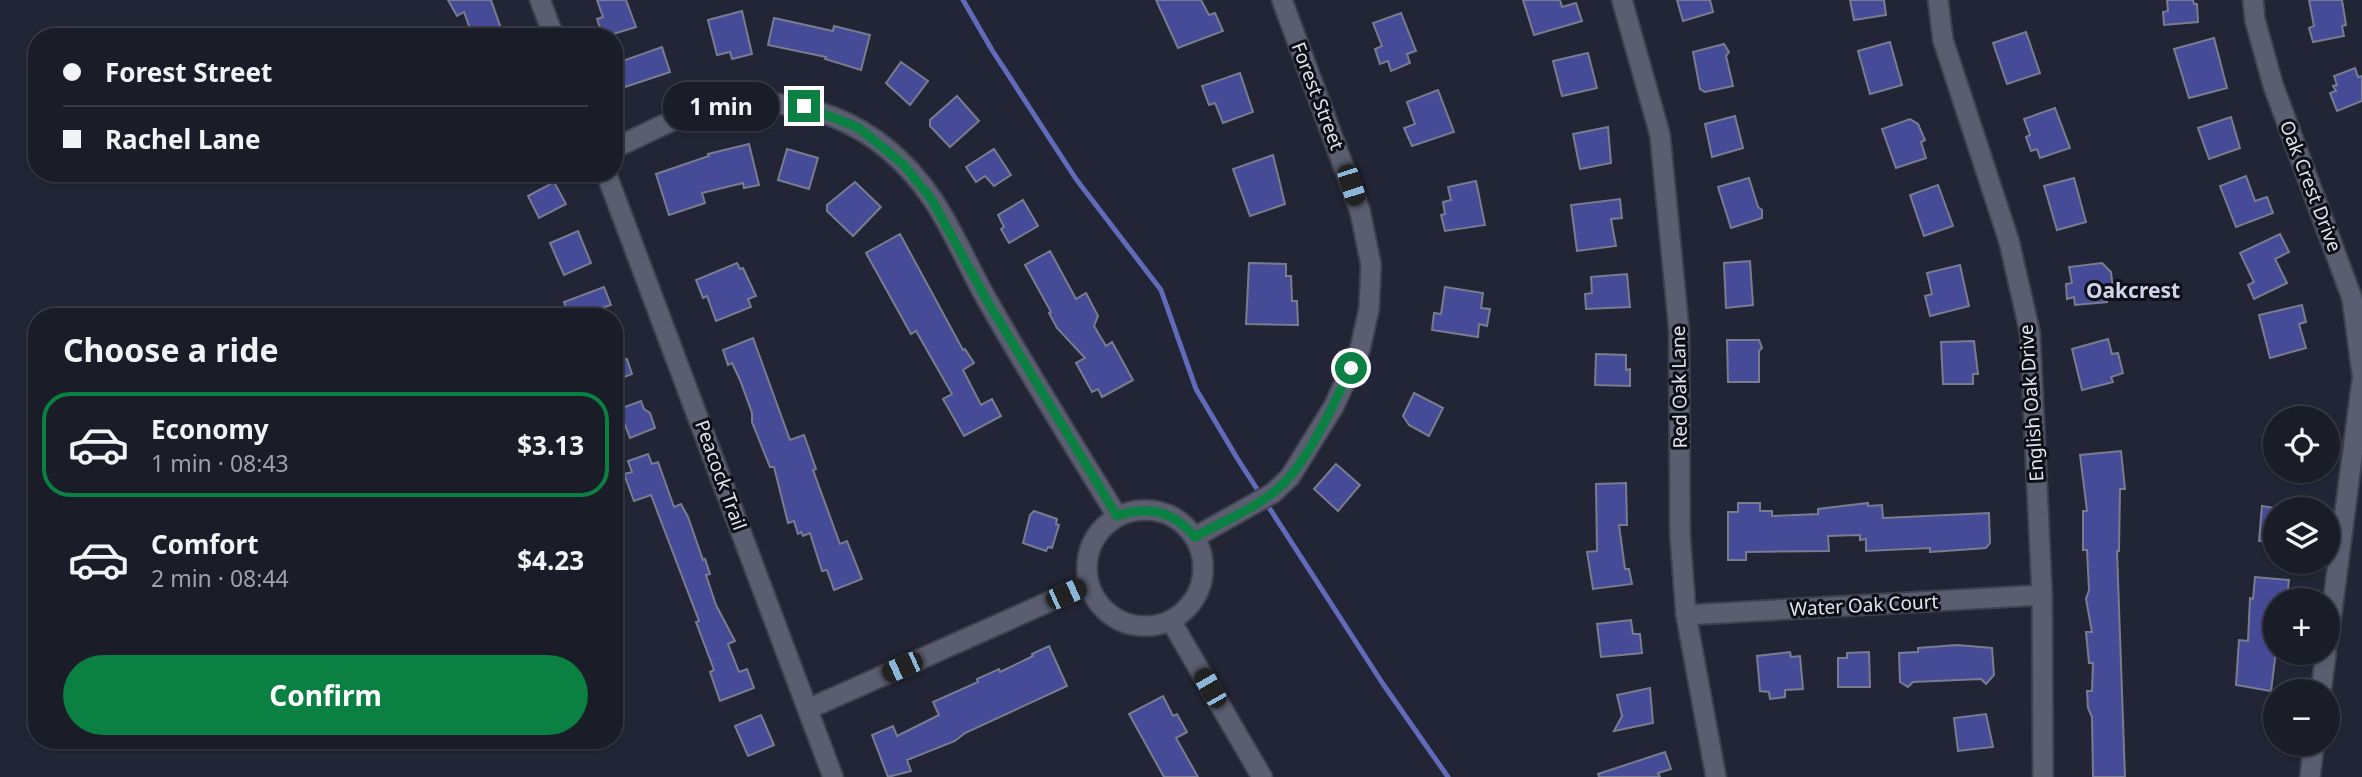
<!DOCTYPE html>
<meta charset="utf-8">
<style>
:root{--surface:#1a1c28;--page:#232530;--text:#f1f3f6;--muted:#9fa1a8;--line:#383a45;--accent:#0b8043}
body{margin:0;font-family:"Noto Sans",sans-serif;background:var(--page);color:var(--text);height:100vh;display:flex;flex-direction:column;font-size:26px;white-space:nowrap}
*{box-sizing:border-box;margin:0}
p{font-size:23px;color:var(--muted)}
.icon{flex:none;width:38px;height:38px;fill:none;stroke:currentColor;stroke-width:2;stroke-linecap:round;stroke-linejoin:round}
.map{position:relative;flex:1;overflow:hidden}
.drawer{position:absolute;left:28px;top:308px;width:595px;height:441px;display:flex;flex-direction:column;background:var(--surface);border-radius:28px;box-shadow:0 2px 5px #0004,0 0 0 2px var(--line)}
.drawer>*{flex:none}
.top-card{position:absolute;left:28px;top:28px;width:595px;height:154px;border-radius:28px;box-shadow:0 2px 5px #0004,0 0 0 2px var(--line);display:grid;align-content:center;height:154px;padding:0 35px;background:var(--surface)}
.controls{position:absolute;left:2263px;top:406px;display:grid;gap:14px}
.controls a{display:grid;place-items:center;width:77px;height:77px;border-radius:50%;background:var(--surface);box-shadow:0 2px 5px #0004,0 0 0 2px var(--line);font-size:35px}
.end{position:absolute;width:32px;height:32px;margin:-16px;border:9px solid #0b8043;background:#fff;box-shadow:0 0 0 4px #fff}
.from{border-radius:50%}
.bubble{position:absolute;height:49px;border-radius:24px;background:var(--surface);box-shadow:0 2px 5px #0004,0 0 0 2px var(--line);font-size:23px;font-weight:700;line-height:49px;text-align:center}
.car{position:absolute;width:21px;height:42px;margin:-21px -10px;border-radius:9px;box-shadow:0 0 5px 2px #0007;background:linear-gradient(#222 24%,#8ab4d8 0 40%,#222 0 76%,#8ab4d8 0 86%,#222 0)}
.top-card b{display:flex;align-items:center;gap:24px;height:66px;font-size:26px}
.top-card b+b{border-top:2px solid var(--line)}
.top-card i{width:18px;height:18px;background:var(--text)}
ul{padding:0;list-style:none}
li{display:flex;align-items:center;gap:21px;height:105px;margin:0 14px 10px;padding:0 21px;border:4px solid transparent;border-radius:28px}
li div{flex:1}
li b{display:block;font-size:26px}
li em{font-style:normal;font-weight:700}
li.on{border-color:var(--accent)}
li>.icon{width:63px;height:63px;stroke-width:1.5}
h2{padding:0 35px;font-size:32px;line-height:84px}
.action{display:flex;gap:14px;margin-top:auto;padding:14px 35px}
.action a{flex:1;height:80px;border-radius:42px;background:var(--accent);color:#fff;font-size:28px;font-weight:700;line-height:80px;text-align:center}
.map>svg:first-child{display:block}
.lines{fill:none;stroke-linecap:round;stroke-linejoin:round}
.stream{stroke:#626aba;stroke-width:5}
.building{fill:#464b98;stroke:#787c8f;stroke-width:2}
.minor-casing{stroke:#3f414e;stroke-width:23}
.minor{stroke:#5a5e70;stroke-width:19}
.route{stroke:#0b8043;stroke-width:9}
.labels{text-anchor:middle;stroke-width:6;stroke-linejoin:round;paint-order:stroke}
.street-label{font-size:19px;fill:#e1e3ee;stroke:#0d0f16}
.neighbourhood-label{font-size:21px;font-weight:bold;fill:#d0d4ea;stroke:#0d0f16}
</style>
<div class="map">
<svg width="2362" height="777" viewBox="0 0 2362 777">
<rect width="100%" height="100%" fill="#222535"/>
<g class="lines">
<!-- stream -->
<polyline class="stream" points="963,0 992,50 1076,179 1161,290 1196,389 1237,458 1383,684 1448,777"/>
</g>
<!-- building -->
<g class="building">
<polygon points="448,0 491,0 504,37 473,37 464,12 457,16"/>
<polygon points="597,0 626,0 636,27 603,37 597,19 603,17"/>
<polygon points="1156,0 1201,0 1209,15 1215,13 1223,31 1178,48"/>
<polygon points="1523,0 1560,0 1562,7 1576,3 1582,21 1534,35"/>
<polygon points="1677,0 1710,0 1713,12 1683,21"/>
<polygon points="1850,0 1884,0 1886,15 1854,20"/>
<polygon points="2167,0 2193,0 2194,4 2197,4 2198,22 2164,25 2163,12 2168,11"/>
<polygon points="2309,0 2342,0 2346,25 2342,26 2344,36 2313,42 2309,28 2314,26"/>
<polygon points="742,11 752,54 732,59 730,52 717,55 708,20"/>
<polygon points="1401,13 1416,51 1407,54 1410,63 1391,71 1388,61 1380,64 1375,49 1382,46 1373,23"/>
<polygon points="774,18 833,31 834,26 870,35 861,70 825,59 826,57 768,45"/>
<polygon points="2026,32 2040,73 2007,84 1993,43"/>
<polygon points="2214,38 2227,88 2189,98 2174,49"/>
<polygon points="1890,42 1902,85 1870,94 1858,51"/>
<polygon points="1724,44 1729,52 1726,56 1733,86 1705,92 1700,89 1693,52"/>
<polygon points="662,47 670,72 622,88 614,64"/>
<polygon points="1588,53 1597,88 1562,96 1553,61"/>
<polygon points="901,62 928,81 910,105 886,83"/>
<polygon points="2355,68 2358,77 2362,76 2362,101 2337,111 2330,93 2336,91 2333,86 2337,85 2334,76"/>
<polygon points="1240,73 1253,112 1223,123 1215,103 1209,105 1202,86"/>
<polygon points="1438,90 1454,132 1412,146 1404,128 1415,124 1407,102"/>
<polygon points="957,96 979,121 950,147 930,126 930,120"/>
<polygon points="2055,108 2070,148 2040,158 2037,149 2031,151 2026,137 2030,135 2024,119"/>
<polygon points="1735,116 1743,148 1712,157 1705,124"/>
<polygon points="2231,117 2240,148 2209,159 2198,128"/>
<polygon points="1910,119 1918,124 1925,140 1921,142 1926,158 1896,168 1882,129"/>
<polygon points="1608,127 1611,163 1580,169 1573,134"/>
<polygon points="749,144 759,185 744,188 743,183 702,193 705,203 669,215 656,174 709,156 708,154"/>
<polygon points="787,149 818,158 809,189 778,180"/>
<polygon points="994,149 1011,175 994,186 985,176 976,182 966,167"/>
<polygon points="1273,155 1285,204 1250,216 1233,169"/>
<polygon points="2246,176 2255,201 2267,197 2273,213 2236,227 2220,186"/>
<polygon points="1749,178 1758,207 1762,210 1762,218 1731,228 1718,187"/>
<polygon points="2074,178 2086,222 2057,230 2044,186"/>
<polygon points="1476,181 1485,225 1445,231 1441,215 1445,214 1443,202 1451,200 1448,187"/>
<polygon points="554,182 566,204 539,218 528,196"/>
<polygon points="855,182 881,207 853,236 827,211 827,205"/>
<polygon points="1938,185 1953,226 1924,236 1910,195"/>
<polygon points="1620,199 1622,218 1611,219 1616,246 1577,251 1571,205"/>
<polygon points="1023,200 1038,226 1009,243 1001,229 1004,227 998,215"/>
<polygon points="578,231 591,263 564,275 550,243"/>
<polygon points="900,234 963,350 965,349 974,363 963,370 981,405 992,399 1001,416 964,436 943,399 952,394 916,331 911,334 866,253"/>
<polygon points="2280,234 2289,252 2275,259 2287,283 2254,299 2248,285 2254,282 2240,253"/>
<polygon points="1050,251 1076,299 1086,293 1098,316 1094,326 1106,346 1112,342 1133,380 1102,397 1098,389 1092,392 1076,363 1085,358 1057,328 1049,313 1051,312 1025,265"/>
<polygon points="1750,261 1753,305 1726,308 1724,263"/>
<polygon points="737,263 740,269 743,268 756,296 748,299 751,307 716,321 707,296 703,298 696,280"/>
<polygon points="1249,263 1286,264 1286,276 1291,276 1292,301 1297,301 1298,325 1246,324"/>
<polygon points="2102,263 2111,272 2113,290 2106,291 2107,302 2075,305 2074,297 2067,299 2066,284 2072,283 2069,267"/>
<polygon points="1960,265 1969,306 1930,316 1925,296 1932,294 1927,273"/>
<polygon points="1627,274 1630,307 1586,309 1585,294 1592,293 1591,277"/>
<polygon points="604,287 611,305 596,310 598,317 569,317 564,302"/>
<polygon points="1445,287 1483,293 1481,308 1490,309 1487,326 1479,324 1478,337 1432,330 1434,313 1441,314"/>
<polygon points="2302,305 2306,322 2299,324 2306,348 2270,358 2259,315"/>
<polygon points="753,338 790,440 804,435 816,469 813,470 840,544 847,541 862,579 834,590 827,570 822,571 810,533 803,536 801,532 798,534 794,521 788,523 774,467 770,467 752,422 752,413 740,380 732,363 728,365 723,350"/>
<polygon points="2108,339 2112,354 2118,353 2123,373 2111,377 2113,382 2082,390 2072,349"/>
<polygon points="1727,340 1759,340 1762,348 1759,351 1759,382 1728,382"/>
<polygon points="1974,341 1978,374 1973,374 1973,384 1943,384 1941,342"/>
<polygon points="1596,354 1626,355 1626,370 1630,369 1630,386 1595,385"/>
<polygon points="627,359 632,374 614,381 614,364"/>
<polygon points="1414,393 1443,408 1429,436 1409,425 1403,416"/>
<polygon points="641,401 644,409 650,413 655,428 630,438 619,409"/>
<polygon points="2121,451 2125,489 2120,489 2119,551 2117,551 2125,777 2093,777 2092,717 2088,708 2087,691 2092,691 2093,663 2089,663 2086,632 2092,632 2086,599 2089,590 2087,550 2083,550 2083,511 2087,511 2080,455"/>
<polygon points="648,454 652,464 658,462 674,507 681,504 688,517 703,560 705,559 710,574 706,575 716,605 735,641 728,644 739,672 747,669 754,688 720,701 710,672 714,670 696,622 699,621 651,495 634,501 624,474 632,472 628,461"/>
<polygon points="1336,464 1360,485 1338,511 1314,489"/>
<polygon points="1626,483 1627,525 1619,525 1625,569 1629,569 1632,584 1593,589 1587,552 1597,551 1596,484"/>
<polygon points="1738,503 1760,503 1760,511 1772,511 1772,516 1818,514 1818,509 1868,503 1868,506 1882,505 1883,518 1989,513 1990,543 1986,548 1945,551 1930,552 1930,548 1866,551 1866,539 1860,540 1860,535 1828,536 1829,551 1746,552 1746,560 1728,560 1728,512 1738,512"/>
<polygon points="2262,506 2275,508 2275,543 2259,541"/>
<polygon points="1034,511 1057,519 1056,524 1059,525 1052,548 1048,547 1046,551 1023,543 1030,515"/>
<polygon points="2255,577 2289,580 2287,597 2284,597 2283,600 2275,600 2275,659 2271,691 2236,685 2239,640 2248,641 2250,598 2253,599"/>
<polygon points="1631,620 1633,634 1640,634 1642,653 1601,657 1597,624"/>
<polygon points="1957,645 1992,648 1994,675 1986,684 1981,679 1913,682 1908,687 1900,682 1899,653 1918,652 1918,648"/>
<polygon points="1049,646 1067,686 965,733 955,741 907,760 911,771 888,777 872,735 893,726 897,736 939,715 933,702 978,682 977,679 999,669 1000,672 1033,656 1032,654"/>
<polygon points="1790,652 1791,657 1800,656 1803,689 1785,690 1785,697 1770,699 1769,692 1760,691 1757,656"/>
<polygon points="1869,652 1870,687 1838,687 1838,658 1847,658 1847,653"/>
<polygon points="1650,688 1653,723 1614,731 1622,716 1617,695"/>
<polygon points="1163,696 1173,716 1177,714 1187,732 1176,738 1198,777 1164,777 1129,714"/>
<polygon points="1986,714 1993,747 1958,751 1954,718"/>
<polygon points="761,715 774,745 748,756 735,726"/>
<polygon points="1665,752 1671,769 1658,773 1660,777 1599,777 1598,774"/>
</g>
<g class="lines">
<defs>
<g id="minor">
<polyline points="540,0 554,37"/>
<polyline points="1622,0 1660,135 1679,330 1680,534 1686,615 1716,777"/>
<polyline points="1938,0 1943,40 2009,241 2030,333 2042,595 2043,777"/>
<polyline points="2253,0 2255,20 2273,85 2352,298 2362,373"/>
<path d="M614,148C643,136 672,118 702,111C795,87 879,120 933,200C953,230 968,266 986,298C1028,372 1073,444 1117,516"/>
<polyline points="606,173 833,777"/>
<circle cx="1145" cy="568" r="58"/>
<polyline points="1195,537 1273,493 1290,477 1334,406 1360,349 1369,309 1371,265 1360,211 1282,0"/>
<polyline points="1686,615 2042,595"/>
<polyline points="1171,621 1262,777"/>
<polyline points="2328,641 2362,381"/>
<polyline points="2321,691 2326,653"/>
<polyline points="808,709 1089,584"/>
<polyline points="2310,777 2314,744"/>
</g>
</defs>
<!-- minor casing -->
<use href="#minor" class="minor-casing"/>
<!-- minor -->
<use href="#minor" class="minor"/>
</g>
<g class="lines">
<!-- route -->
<path class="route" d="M804,106L859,128L903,164L932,200L986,299L1117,516C1149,505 1173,511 1195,537C1221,522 1252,510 1275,491C1306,467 1334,404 1351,368"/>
</g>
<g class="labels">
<!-- street labels -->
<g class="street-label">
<text transform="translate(1318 96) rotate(69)" y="7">Forest Street</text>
<text transform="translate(2311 186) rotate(69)" y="7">Oak Crest Drive</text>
<text transform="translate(1679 387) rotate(-91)" y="7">Red Oak Lane</text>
<text transform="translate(2031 403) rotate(-94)" y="7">English Oak Drive</text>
<text transform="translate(721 475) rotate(70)" y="7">Peacock Trail</text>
<text transform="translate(1864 605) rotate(-3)" y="7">Water Oak Court</text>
</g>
<!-- neighbourhood labels -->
<g class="neighbourhood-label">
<text x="2133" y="298">Oakcrest</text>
</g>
</g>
</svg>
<div class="controls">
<a><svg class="icon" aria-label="locate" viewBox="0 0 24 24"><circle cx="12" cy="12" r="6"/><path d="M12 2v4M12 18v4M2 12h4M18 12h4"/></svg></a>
<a><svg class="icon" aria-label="layers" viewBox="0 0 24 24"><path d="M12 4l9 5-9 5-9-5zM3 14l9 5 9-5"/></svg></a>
<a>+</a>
<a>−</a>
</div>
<i class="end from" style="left:1351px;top:368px"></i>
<i class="end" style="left:804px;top:106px"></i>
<div class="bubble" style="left:663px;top:82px;width:116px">1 min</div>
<i class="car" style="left:1351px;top:185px;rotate:162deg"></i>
<i class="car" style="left:1066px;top:594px;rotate:66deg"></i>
<i class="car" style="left:902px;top:667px;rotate:246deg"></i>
<i class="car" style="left:1210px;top:688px;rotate:330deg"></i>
<div class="top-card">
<b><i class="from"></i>Forest Street</b>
<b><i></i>Rachel Lane</b>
</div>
<section class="drawer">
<h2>Choose a ride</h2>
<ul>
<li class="on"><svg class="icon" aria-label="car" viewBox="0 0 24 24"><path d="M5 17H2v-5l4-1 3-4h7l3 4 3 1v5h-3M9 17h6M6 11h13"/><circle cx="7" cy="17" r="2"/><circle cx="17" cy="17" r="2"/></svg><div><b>Economy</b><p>1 min · 08:43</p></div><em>$3.13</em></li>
<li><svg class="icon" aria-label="car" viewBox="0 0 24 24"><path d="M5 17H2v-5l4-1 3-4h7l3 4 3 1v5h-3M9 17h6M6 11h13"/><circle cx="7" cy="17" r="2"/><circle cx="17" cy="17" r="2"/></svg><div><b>Comfort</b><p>2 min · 08:44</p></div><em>$4.23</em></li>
</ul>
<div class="action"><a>Confirm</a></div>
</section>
</div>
